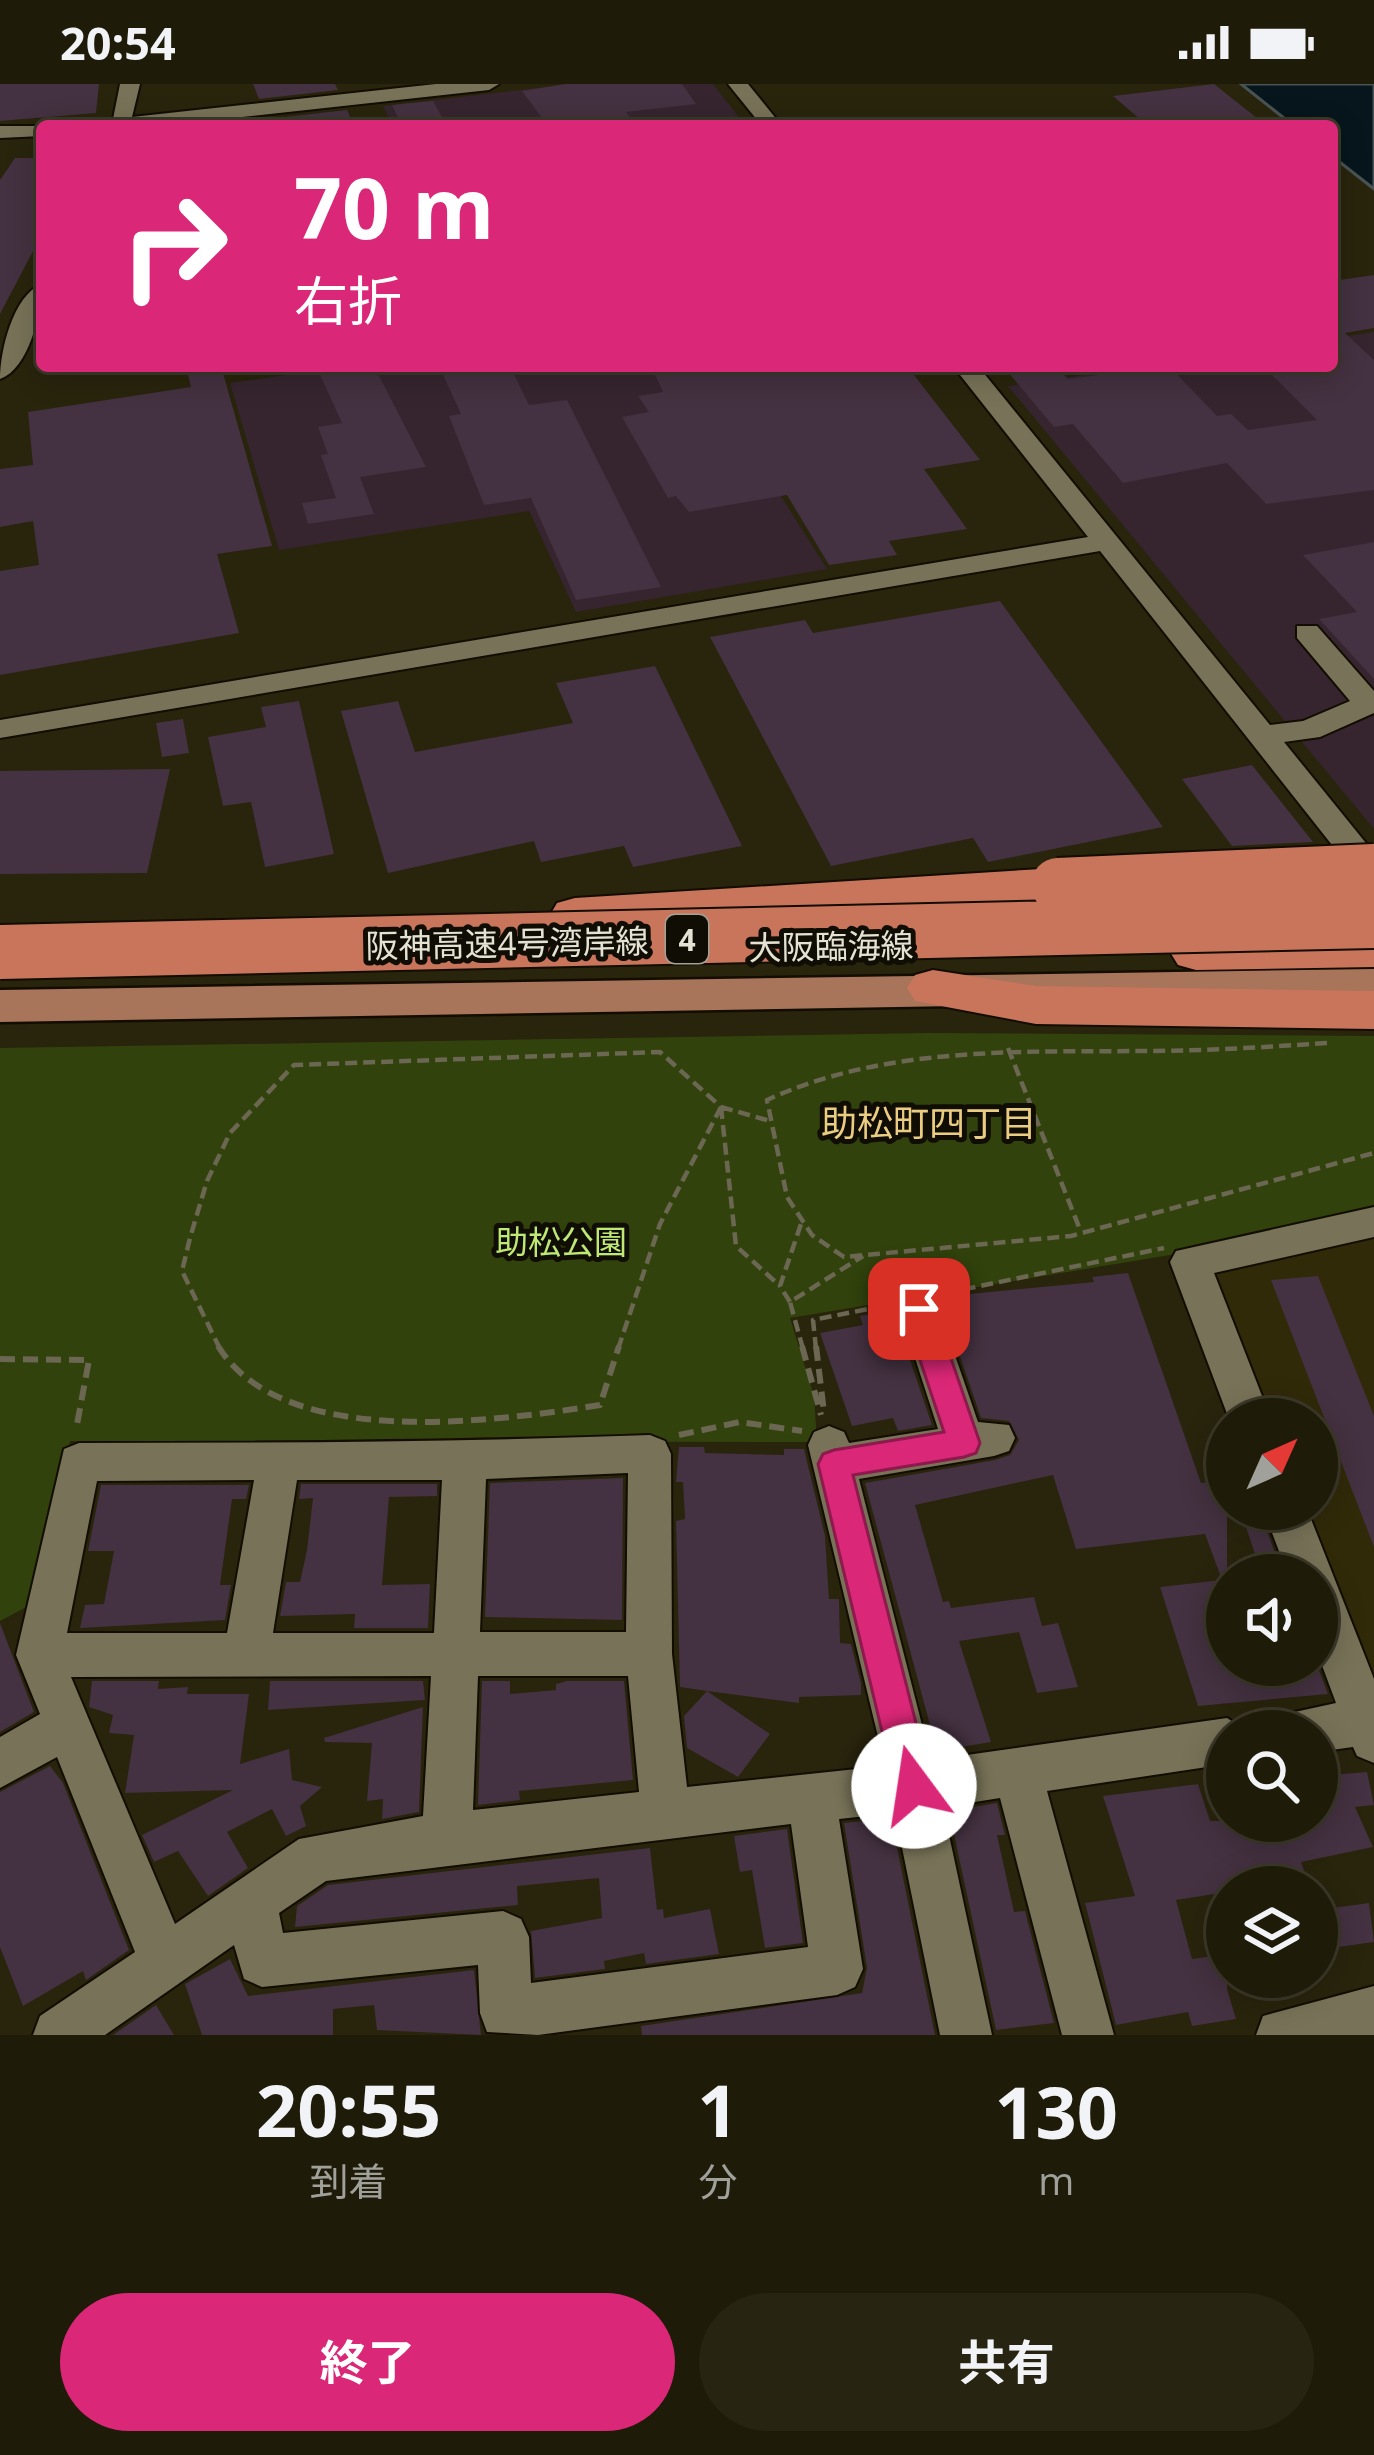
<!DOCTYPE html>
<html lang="ja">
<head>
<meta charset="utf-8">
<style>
  :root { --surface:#1f1b09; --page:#272412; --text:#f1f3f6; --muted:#a1a19c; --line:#3c392a; --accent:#db2777 }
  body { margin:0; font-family:"Open Sans","Noto Sans JP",sans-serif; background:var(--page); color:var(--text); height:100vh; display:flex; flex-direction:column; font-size:45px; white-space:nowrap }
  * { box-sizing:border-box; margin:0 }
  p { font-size:39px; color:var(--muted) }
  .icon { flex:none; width:66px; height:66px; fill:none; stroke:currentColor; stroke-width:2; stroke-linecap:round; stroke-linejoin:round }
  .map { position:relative; height:1951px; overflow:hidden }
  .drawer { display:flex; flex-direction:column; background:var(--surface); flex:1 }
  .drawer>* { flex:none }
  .hud { position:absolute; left:36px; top:36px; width:1302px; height:252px; border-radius:12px; box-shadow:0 6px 30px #0003,0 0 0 3px var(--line); background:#db2777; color:#fff; overflow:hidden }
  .needle { width:78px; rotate:45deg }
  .tools { position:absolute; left:1206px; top:1314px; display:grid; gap:24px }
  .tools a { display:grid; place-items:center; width:132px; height:132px; border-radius:50%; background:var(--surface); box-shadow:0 6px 30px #0003,0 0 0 3px var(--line); font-size:60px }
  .pin { position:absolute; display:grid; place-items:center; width:102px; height:102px; color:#fff; margin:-51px; border-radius:24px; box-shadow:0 6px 18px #0006 }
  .me { position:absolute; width:132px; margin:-66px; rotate:346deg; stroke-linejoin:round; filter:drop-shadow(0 0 9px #0008) }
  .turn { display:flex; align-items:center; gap:42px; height:252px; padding:0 60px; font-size:54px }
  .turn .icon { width:156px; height:156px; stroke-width:2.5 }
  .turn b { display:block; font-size:84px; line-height:102px }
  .eta { display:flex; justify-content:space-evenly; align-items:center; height:204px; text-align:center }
  .eta b { font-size:72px; font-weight:700; line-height:84px }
  .button { display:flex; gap:24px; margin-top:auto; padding:24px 60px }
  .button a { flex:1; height:138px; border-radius:72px; background:var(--accent); color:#fff; font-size:48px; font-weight:700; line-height:138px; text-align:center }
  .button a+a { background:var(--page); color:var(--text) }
  .status { display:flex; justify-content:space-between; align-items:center; height:84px; padding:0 60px; background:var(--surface); direction:ltr }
  .status svg { height:33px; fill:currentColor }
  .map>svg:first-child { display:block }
</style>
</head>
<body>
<div class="status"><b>20:54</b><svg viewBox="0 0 49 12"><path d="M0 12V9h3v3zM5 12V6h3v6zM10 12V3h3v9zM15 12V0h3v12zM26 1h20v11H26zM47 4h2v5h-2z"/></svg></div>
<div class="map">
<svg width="1374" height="1951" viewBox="0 0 1374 1951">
  <rect width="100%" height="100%" fill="#29240c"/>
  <path fill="#312a09" d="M1374,1144v466l-73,-185h16v-90h-51l-55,-140 11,-18z"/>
  <path fill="#36252f" d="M573,0h140l33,42h-353l-10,-20z
    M1374,248v497l-366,-443 136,-20h188v-28z
    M350,282h349l128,203 -251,43 -47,-101 -250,39 -49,-167z"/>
  <path fill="#31420c" d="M927,949l447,3v175l-204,44 -380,63 24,78 3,46 -747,-1 -36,162 -34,18v-573z"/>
  <path fill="#06161c" stroke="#495353" stroke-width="3" d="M1241,0h133v105l-42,-33v-30h-38z"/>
  <path fill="#443141" d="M0,0h99l-3,29 -96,8z
    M253,0h82l3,6 -79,9z
    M565,0h117l14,20 -70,8 10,14h-88l-26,-35z
    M1214,0l53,42h-119l-35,-30z
    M433,17l10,18 -8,1 3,6h-36l-10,-21z
    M347,26l6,13 -84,3 -2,-7z
    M15,74h27v76l-42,80v-134z
    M1374,191v53l-29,5 29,27v130l-108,14 -39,-41 -104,20 -50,-59 -19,3 -51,-61h52l13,13 101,-13 48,50 14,-2 17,16 69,-10 -54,-54h69v-85z
    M186,282h35l51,180 -55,8 22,79 -239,42v-104l39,-6 -6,-44 -33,6v-58l33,-4 -5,-53 163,-25z
    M316,282h58l52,101 -66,10 14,37 -66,10 -6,-21 34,-5 -15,-43 7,-1 -10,-27 24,-4z
    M439,282h71l19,39 38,-5 94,187 -85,13 -45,-102 -47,7 -35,-89 12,-2z
    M651,282h256l73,94 -56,9 43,60 -78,12 8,14 -68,10 -42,-70 -98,17 -13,-16 -8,2 -46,-81 27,-5 -11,-16 25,-4z
    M1374,458v137l-55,-60 38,-7 -54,-57z
    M1000,517l163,226 -175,35 -15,-24 -142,28 -121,-229 95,-17 8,13z
    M655,582l87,180 -109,21 -9,-21 -83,16 -7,-21 -146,32 -47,-162 57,-10 17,51 158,-29 -17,-40z
    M299,617l35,153 -69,13 -14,-65 -28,4 -15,-69 58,-10 -5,-20z
    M183,635l6,34 -27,4 -6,-34z
    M1252,681l61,77 -81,4 -50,-67z
    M170,685l-23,104 -147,1v-103z
    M1128,1189l73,210 26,-3v185h90l11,29 -130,12 -38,-119 62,-7 -17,-46 -129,15 -23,-74 -138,30 28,97 6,-1 2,7 83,-11 8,29 16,-3 20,64 -41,6 -18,-61 -60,9 32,101 -54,9 -72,-268 130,-23 15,-5 9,-15 -10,-19 -28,-3 -32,-94 8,-1 -8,-27 145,-14 -2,-5z
    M1318,1192l56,140v131l-103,-267z
    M893,1226l39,115 -34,6 -5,-13 -41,8 -32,-93 43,-8 -3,-9z
    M679,1363h25l1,6 79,2v-6h20l21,87 4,63h10l1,44 11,1 10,40v11l-62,2v6l-92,-12 63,43 -32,43 -51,-29 -3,-32 23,-25 -27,-4 -4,-166 9,-2 -2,-37h-7z
    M623,1394l-1,142 -137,-3 5,-134z
    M301,1400h136v12l-48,1 -7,88 48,-1 -2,44h-74l1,-14 -75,2 6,-34h14l7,-32 6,-52 -14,1z
    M101,1401h148l-3,14h-14l-12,86h11l-6,35 -145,8 5,-23 19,-1 10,-53h-26z
    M1240,1425h19l24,66h-21z
    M0,1539l34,89 -34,20z
    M92,1597h67l-1,8 30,-2 -1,7h62l-9,70 49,-15 3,31 30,7 -22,19 6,20 -20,10 -14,-27 -45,23 21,36 -40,28 -30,-45 -24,11 -12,-27 91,-45 -108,3 9,-58 -25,-2 4,-18 -24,-8z
    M270,1597h153l2,19 -157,10z
    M482,1597h28v13l46,-4v-6l11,-3h57l9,99 -114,11 1,9 -42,5z
    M423,1623l-4,105 -37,7 1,-20 -16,2 5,-58 -47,-1 -1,-4z
    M50,1682l13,17 66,167 -43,30 -3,-9 -60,35 -23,-59v-155z
    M1367,1688l7,33 -19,2 18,40 -72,15 9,25h-83v5l-51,8 16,59 35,-5v35l9,30 -44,7 -4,-14 -72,13 -31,-122 50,-7 -32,-100 95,-12 12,37h107v-45z
    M997,1719l8,32h-8l17,77 11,-1 29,112 -58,7 -47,-219z
    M891,1734l44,217h-293l-1,-9 221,-33 5,-25 -23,-145z
    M787,1745l16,114 -38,5 -13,-78 -12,2 -6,-36z
    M650,1764l7,62 6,-1 1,9 46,-9 9,45 -73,10 -2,-11 -40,8 1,8 -70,9 -4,-47 71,-13 -3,-40 -82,8 1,19 -223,22 2,-21 31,-21z
    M1369,1819l5,39 -57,8v-40z
    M230,1875l18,37 226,-26 7,65 -104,-5 -3,-25 -41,4v26h-131l-17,-51z
    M156,1921l18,30h-61z"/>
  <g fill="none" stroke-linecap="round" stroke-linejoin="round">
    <defs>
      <path id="minor" d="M120,0h20l-8,33 304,-33h63l-10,6 -330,36h-64l18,-7z
        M728,0h20l34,42h-20z
        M0,42h49h-7v10l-42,2z
        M42,200c0,27 -13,85 -42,95 0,-28 13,-84 42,-95z
        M953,282h25l292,359 33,-4 47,-20 -53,-63v-12h20l57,65v22l-54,24 -36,5 90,111v33l-12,-3 -262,-332 -1100,187v-18l1088,-183z
        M1374,1123v30l-160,36 57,146h-42l-59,-157 6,-11z
        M919,1208l14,5 6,12 39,113 31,3 6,13 -6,13 -15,5 -135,23 72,281 296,-42 20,13h-20v33l-180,27 67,244h-52l-62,-237 -57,9 49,228h-52l-45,-222 -56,6 24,150 -8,18 -18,8 -299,40 -51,-3 -7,-19 -2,-48 -216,22 -18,-8 -10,-34 -129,90h-72l7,-19 95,-64 -78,-195 -57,31v-51l40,-23 -24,-59 48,-206 15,-6c191,0 379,-1 571,-8l15,6 6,13 1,200 15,133 198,-21 -77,-321 6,-13 15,-6 15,6 5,11 89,-14 -39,-120 6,-12zM628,1389l-2,159h-146l6,-153zM254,1396l-27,153h-160l30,-152zM297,1396h145l-8,153h-161zM431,1592l-8,140 -124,23 -124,85 -104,-247zM478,1592h150l11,116 -166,18zM791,1740l17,123 -277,36 -2,-46 -8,-18 -18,-8 -220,22 -4,-20 47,-32z
        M1263,1425h44l67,170v84l-17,-7 -4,-9 -36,5v-21h-43l7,-16 55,-12 -19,-51v-77h-29z
        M1374,1902v49h-118l7,-19z"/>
      <path id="major" d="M1374,885v30l-1374,23v-32z"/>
      <path id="highway" d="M1058,784l17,5 8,12 -8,12 -500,35 -18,-5 -7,-12 7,-12 18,-5z
        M1374,847v36l-178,3 -18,-5 -8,-13 8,-13 18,-5z
        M933,886l103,16 338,5v38l-338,-5 -121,-23 -8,-13 8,-13z"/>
    </defs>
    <use href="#minor" stroke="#120d00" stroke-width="4"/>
    <use href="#major" stroke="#120d00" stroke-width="5"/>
    <use href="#highway" stroke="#120d00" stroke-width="4"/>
    <path stroke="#6b6752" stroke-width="4.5" stroke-dasharray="12 6" stroke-linecap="butt" d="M1327,959c-61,4 -122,8 -183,8 -126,1 -259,-5 -377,49l20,97 25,38 32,22 227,-21 303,-83
      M1008,964l73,184
      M721,1023l49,14
      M721,1023l15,139 44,40
      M946,1209l218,-45
      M790,1218l-10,-16 22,-65
      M220,1265l-38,-78 8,-33 17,-57 23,-48 64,-68 366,-13 61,55
      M618,1265l42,-125 61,-117
      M803,1265l-13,-47 73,-46
      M816,1265l-3,-29 75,-15"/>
    <path stroke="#6b6752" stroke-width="6" stroke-dasharray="15 8" stroke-linecap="butt" d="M218,1262c65,106 280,75 382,59l19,-59
      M802,1262l19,69
      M816,1262l8,66
      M0,1275l89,1 -13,70
      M679,1351l61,-13 62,9"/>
    <use href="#minor" fill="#787358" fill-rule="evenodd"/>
    <use href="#major" fill="#a8745a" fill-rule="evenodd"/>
    <use href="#highway" fill="#c8755b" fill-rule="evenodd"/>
    <defs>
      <path id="highway-bridge" d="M1058,801l316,-14
        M0,868l1374,-31"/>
    </defs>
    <use href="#highway-bridge" stroke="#120d00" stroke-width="58" stroke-linecap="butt"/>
    <use href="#highway-bridge" stroke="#c8755b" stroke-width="54"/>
  </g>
  <path fill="#db2777" stroke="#8e194d" stroke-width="3" d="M919,1213l15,12 46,134 -4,10 -12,4 -111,18 79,311 -5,13 -13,6 -13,-6 -6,-13 -77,-322 5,-10 11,-4 110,-18 -41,-123z"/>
  <g text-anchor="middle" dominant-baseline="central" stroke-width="10" stroke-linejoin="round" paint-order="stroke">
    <rect fill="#100d05" stroke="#a4a295" stroke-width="3" x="666" y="831" width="42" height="48" rx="9"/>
    <g font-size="30" font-weight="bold" fill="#e4e2d3">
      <text x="687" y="855">4</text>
    </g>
    <g font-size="33" fill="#e4e2d3" stroke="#100d05">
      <text transform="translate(507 859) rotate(-1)">阪神高速4号湾岸線</text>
      <text transform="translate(831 862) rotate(-1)">大阪臨海線</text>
    </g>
    <g font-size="33" fill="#bfe974" stroke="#100d05">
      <text x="561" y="1157">助松公園</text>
    </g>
    <g font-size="36" fill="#eacd81" stroke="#100d05">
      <text x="929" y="1038">助松町四丁目</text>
    </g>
  </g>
</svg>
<div class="tools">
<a><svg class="needle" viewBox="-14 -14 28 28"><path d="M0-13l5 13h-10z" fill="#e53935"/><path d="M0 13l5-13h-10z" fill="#a1a19c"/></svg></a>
<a><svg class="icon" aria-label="sound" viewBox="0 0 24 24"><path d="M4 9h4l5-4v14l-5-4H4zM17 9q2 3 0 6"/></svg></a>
<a><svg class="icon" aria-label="search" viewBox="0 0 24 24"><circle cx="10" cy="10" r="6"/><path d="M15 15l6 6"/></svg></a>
<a><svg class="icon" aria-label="layers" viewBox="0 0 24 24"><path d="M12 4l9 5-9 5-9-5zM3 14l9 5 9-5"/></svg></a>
</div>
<div class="pin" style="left:919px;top:1225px;background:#d93025"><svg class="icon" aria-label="arrive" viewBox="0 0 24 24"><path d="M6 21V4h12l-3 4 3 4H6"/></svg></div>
<svg class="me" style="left:914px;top:1702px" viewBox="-20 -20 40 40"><circle r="19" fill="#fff"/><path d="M0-13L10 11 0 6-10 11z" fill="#db2777"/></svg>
<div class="hud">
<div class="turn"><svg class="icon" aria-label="right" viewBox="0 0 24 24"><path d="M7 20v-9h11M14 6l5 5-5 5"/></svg><div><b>70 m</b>右折</div></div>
</div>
</div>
<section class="drawer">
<div class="eta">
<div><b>20:55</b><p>到着</p></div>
<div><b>1</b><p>分</p></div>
<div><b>130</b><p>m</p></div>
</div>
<div class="button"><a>終了</a><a>共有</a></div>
</section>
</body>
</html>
